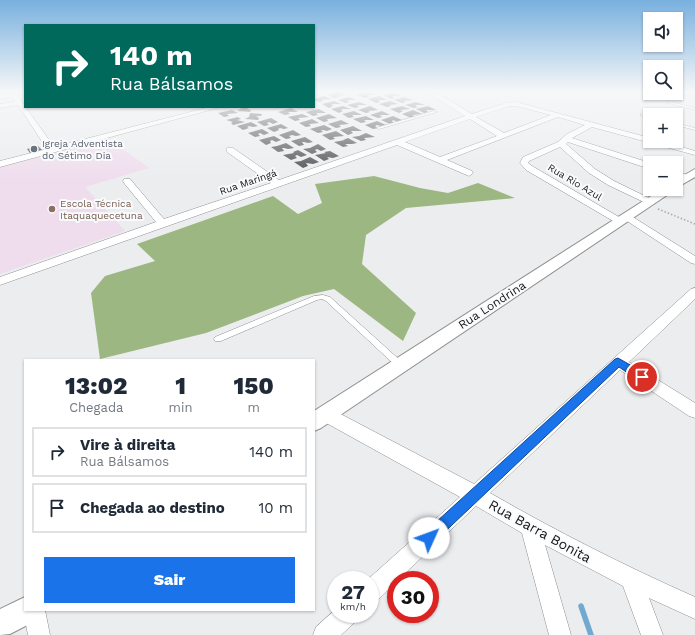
<!DOCTYPE html>
<html lang="pt">
<head>
<meta charset="utf-8">
<style>
  :root { --surface:#fff; --page:#f6f6f7; --text:#1f2937; --muted:#747a83; --line:#e0e1e3; --accent:#1a73e8 }
  body { margin:0; font-family:"Work Sans",sans-serif; background:var(--page); color:var(--text); height:100vh; display:flex; flex-direction:column; font-size:15px; white-space:nowrap }
  * { box-sizing:border-box; margin:0 }
  p { font-size:13px; color:var(--muted) }
  .icon { flex:none; width:22px; height:22px; fill:none; stroke:currentColor; stroke-width:2; stroke-linecap:round; stroke-linejoin:round }
  .map { position:relative; flex:1; overflow:hidden }
  .panel { position:absolute; left:24px; top:359px; width:291px; height:252px; display:flex; flex-direction:column; background:var(--surface); border-radius:0px; box-shadow:0 1px 3px #0004 }
  .panel>* { flex:none }
  .top-card { position:absolute; left:24px; top:24px; width:291px; height:84px; border-radius:0px; box-shadow:0 1px 3px #0004; background:#00695c; color:#fff; overflow:hidden }
  .fabs { position:absolute; left:643px; top:12px; display:grid; gap:8px }
  .fabs a { display:grid; place-items:center; width:40px; height:40px; border-radius:0px; background:var(--surface); box-shadow:0 1px 3px #0004; font-size:20px }
  .speed { position:absolute; left:327px; top:571px; display:flex; gap:8px; font-size:20px; font-weight:700; text-align:center }
  .speed>* { display:grid; place-content:center; width:52px; height:52px; border-radius:50%; background:var(--surface); box-shadow:0 1px 3px #0004; line-height:1 }
  .speed small { font-size:10px; font-weight:400 }
  .speed .limit { border:6px solid #d22; background:#fff; color:#111 }
  .pin { position:absolute; display:grid; place-items:center; width:34px; height:34px; color:#fff; margin:-17px; border:2px solid #fff; border-radius:50%; box-shadow:0 1px 4px #0007 }
  .me { position:absolute; width:44px; margin:-22px; rotate:47deg; stroke-linejoin:round; filter:drop-shadow(0 0 3px #0008) }
  .turn { display:flex; align-items:center; gap:14px; height:84px; padding:0 20px; font-size:18px }
  .turn .icon { width:52px; height:52px; stroke-width:2.5 }
  .turn b { display:block; font-size:28px; line-height:34px }
  .eta { display:flex; justify-content:space-evenly; align-items:center; height:68px; text-align:center }
  .eta b { font-size:24px; font-weight:800; line-height:28px }
  .action { display:flex; gap:8px; margin-top:auto; padding:8px 20px }
  .action a { flex:1; height:46px; border-radius:0px; background:var(--accent); color:#fff; font-size:16px; font-weight:800; line-height:46px; text-align:center }
  ul { padding:0; list-style:none }
  li { display:flex; align-items:center; gap:12px; height:50px; margin:0 8px 6px; padding:0 12px; border:2px solid var(--line); border-radius:0px }
  li div { flex:1 }
  li b { display:block; font-size:15px }
  li em { font-style:normal }
  .map>svg:first-child { display:block }
</style>
</head>
<body>
<div class="map">
<svg width="695" height="635" viewBox="0 0 695 635">
  <rect width="100%" height="100%" fill="#ecedef"/>
  <path fill="#efdded" d="M108,138l41,30 -64,19 40,44 -125,43v-107z"/>
  <path fill="#9db782" d="M374,176l46,12 28,5 30,-10 37,15 -109,10 -40,27 -4,29 54,49 -13,28 -69,-52 -31,7 -97,37 -106,26 -9,-66 14,-17 50,-15 -18,-17 136,-48 25,18 24,-11 -7,-19z"/>
  <g fill="none" stroke-linecap="round" stroke-linejoin="round">
    <path stroke="#71aace" stroke-width="5.5" d="M581,606l10,29"/>
  </g>
  <path fill="#4b4c4d" d="M339,92l7,3 -9,1 2,1 -5,1 -6,-3z
    M368,92l8,3h-9l2,2 -4,1 -8,-3z
    M393,93l8,3h-9l2,2 -3,1 -8,-4z
    M324,96l7,3 -10,1 2,1 -4,1 -5,-2v-1z
    M379,96l8,4h-9l2,2 -4,1 -8,-4z
    M349,97l7,3h-7l-2,1 2,1 -4,1 -7,-3z
    M404,97l9,3 -10,1 3,1 -4,1 -8,-3z
    M334,101l7,3h-8l-2,1 2,1 -4,2 -7,-4z
    M390,101l8,3 -9,1 2,1 -4,1 -8,-3z
    M359,102l8,3h-8l-2,1 2,1 -4,1 -8,-3z
    M416,102l9,3h-8l-2,1 3,1 -4,1 -9,-3z
    M343,106l8,3h-8l-2,1 2,1 -4,2 -8,-4z
    M370,106l8,4 -10,1 2,1 -4,1 -8,-3z
    M402,106l8,3 -10,1 3,1 -4,2 -9,-4z
    M428,106l8,4h-10l2,2 -4,1 -8,-4z
    M243,107h8l-4,2 4,1 -1,2 -13,-1z
    M291,108l7,4h-10l2,2 -5,1 -7,-3z
    M319,109l7,4h-10l2,2 -5,1 -7,-4z
    M232,110l6,3 -11,1 2,2 -5,1 -6,-4z
    M413,110l9,4 -10,1 3,1 -4,2 -9,-4z
    M354,111l8,4h-10l2,2 -5,1 -7,-4z
    M382,111l8,4h-10l2,2 -4,1 -8,-3z
    M250,113l12,1 -1,2h-5l3,2 -1,2 -13,-1 4,-2z
    M302,114l7,3 -11,1 2,2 -5,1 -7,-4z
    M329,114l8,4 -10,1 1,2 -4,1 -8,-4z
    M366,116l8,4h-10l2,2 -5,1 -8,-4z
    M393,116l9,4 -4,2 -5,-2 -1,1 2,2 -4,1 -9,-4z
    M238,117l3,2 -4,1 8,2 -12,3 -2,-2 2,-1 -7,-2z
    M271,118l7,4 -5,2 -4,-2 -2,1 2,2 -5,1 -7,-4z
    M312,119l7,4 -10,1 2,2 -5,1 -7,-4z
    M341,120l8,4 -10,1 2,2 -5,1 -8,-4z
    M377,121l9,4 -5,1 -4,-1 -2,1 3,2 -5,1 -8,-4z
    M251,122l7,4 -5,1 -4,-1 -2,1 2,1 -6,2 -6,-4z
    M281,124l7,4 -4,1 -4,-1 -2,1 1,1 -5,2 -7,-4z
    M324,125l8,4 -5,2 -4,-1h-2l2,2 -5,1 -8,-4z
    M353,126l9,5h-11l2,2 -5,2 -8,-5z
    M262,129l7,4 -5,2 -4,-2 -2,1 2,2 -5,1 -7,-4z
    M293,130l8,5 -5,1 -4,-1 -3,1 2,2 -5,1 -7,-4z
    M336,131l8,5 -11,1 2,2 -5,1 -8,-5z
    M366,133l9,4 -11,1 2,2 -5,1 -9,-4 7,-1z
    M274,136l7,4 -5,2 -4,-2 -2,1 1,2 -5,2 -7,-5z
    M305,137l8,5 -5,1 -4,-1h-2l2,3 -5,1 -8,-5z
    M348,138l9,5 -5,1h-7l3,2 -5,1 -9,-5 11,-2h-2z
    M286,143l8,5 -6,1 -4,-1h-2l2,3 -6,1 -7,-5 6,-1z
    M318,144l8,5 -5,2 -4,-2 -2,1 2,2 -5,2 -9,-5 7,-1z
    M38,146l4,4 -12,3 -3,-4z
    M298,150l9,5 -6,2 -4,-2 -2,1 2,2 -6,2 -8,-5 11,-2 -1,-1z
    M330,151l9,5 -6,2 -6,-1 2,2 -5,2 -9,-6 11,-2 -2,-1z
    M310,157l9,5 -6,2 -7,-1 2,3 -5,2 -9,-6 7,-1z"/>
  <g fill="none" stroke-linecap="round" stroke-linejoin="round">
    <defs>
      <path id="service" d="M668,101l27,7v2l-27,-7z
        M434,111l3,1 -58,17 -3,-1z
        M641,114l9,3v2l-9,-3z
        M676,123l19,5v2l-19,-5z
        M323,295l7,2 73,66 1,2 -1,2 -3,1 -3,-1 -71,-66 -4,-2 -5,1 -96,41h-6l-1,-2 1,-2 99,-41z"/>
      <path id="minor" d="M25,91v3l-8,1 37,52 156,-40h11l-221,60v-6l47,-12 -29,-44 -18,3v-4l15,-2 -3,-5 -12,2v-4z
        M425,91h8l39,23 34,-11 10,-1 134,36v3h11l34,10v4l-103,-28 -20,11 78,25v6l-82,-27 -2,2 29,25 19,12 39,19 2,2 -2,2 -3,1 -42,-20 -19,-12 -29,-26 -31,14 -1,2 4,3 92,54 1,2 -5,3 -94,-55 -6,-7 3,-6 35,-15 9,-8 18,-9 -27,-8 -111,43 25,11 1,2 -4,3 -72,-31 -397,140v-8l156,-55 -32,-39 -1,-2 1,-2h6l34,40 107,-36 -44,-31v-4h6l46,32 186,-64zM509,106h7l35,9 -47,18 -28,-16zM470,119l27,17 -57,21 -35,-15z
        M676,171l14,5 1,2 -4,3 -11,-4z
        M628,214l67,42v8l-4,-1 -67,-44 -1,-2 1,-2z
        M695,288v11l-66,63 66,41v15l-6,-2 -69,-46 -130,123c66,38 135,73 205,104v22l-46,-21 14,37h-22l-18,-49 -78,-41 26,90h-22l-27,-102 -46,-27 -78,74h-2v2l-18,18 -8,3v-23h-3l93,-83 -141,-78 -2,-5 2,-5 6,-2 6,2 143,75 217,-195z
        M25,605v5h20l5,25h-22l-5,-25z
        M336,609v5h22l-3,8 -14,13h-28l3,-8z"/>
      <path id="tertiary" d="M695,169v8l-19,11v-8z
        M662,189h14l-355,239 -7,3v-20z
        M25,597v13h15l-3,10 -27,14 -10,1v-26z"/>
    </defs>
    <use href="#service" stroke="#8d8e8f" stroke-width="1"/>
    <use href="#minor" stroke="#8d8e8f" stroke-width="1"/>
    <use href="#tertiary" stroke="#8d8e8f" stroke-width="2"/>
    <path stroke="#a8a8aa" stroke-width="1.5" stroke-dasharray="1.5 2" stroke-linecap="butt" d="M658,209l37,15"/>
    <use href="#service" fill="#fff" fill-rule="evenodd"/>
    <use href="#minor" fill="#fff" fill-rule="evenodd"/>
    <use href="#tertiary" fill="#fff" fill-rule="evenodd"/>
  </g>
  <linearGradient id="sky" x2="0" y2="1"><stop stop-color="#78b0de"/><stop offset="0.51" stop-color="#f6f7f8"/><stop offset="1" stop-color="#f6f7f8" stop-opacity="0"/></linearGradient>
  <rect width="695" height="180" fill="url(#sky)"/>
  <path fill="#1a73e8" stroke="#114b97" d="M618,358l28,16 1,3 -1,3 -4,1 -4,-1 -19,-13 -186,176 -4,2 -5,-2 -2,-5 2,-5 191,-174z"/>
  <circle fill="#6b7280" stroke="#f9fbfc" stroke-width="1.5" cx="34" cy="149" r="4"/>
  <circle fill="#8d6e63" stroke="#f9fbfc" stroke-width="1.5" cx="52" cy="209" r="4"/>
  <g text-anchor="middle" dominant-baseline="central" stroke-width="4" stroke-linejoin="round" paint-order="stroke">
    <g font-size="10" fill="#5b616d" stroke="#f9fbfc" text-anchor="start">
      <text x="42" y="143">Igreja Adventista<tspan x="42" dy="12">do Sétimo Dia</tspan></text>
    </g>
    <g font-size="10" fill="#181819" stroke="#f9fbfc">
      <text transform="translate(248 182) rotate(-19)">Rua Maringá</text>
      <text transform="translate(575 182) rotate(31)">Rua Rio Azul</text>
    </g>
    <g font-size="10" fill="#785e54" stroke="#f9fbfc" text-anchor="start">
      <text x="60" y="203">Escola Técnica<tspan x="60" dy="12">Itaquaquecetuna</tspan></text>
    </g>
    <g font-size="12" fill="#181819" stroke="#f9fbfc">
      <text transform="translate(492 305) rotate(-33)">Rua Londrina</text>
    </g>
    <g font-size="14" fill="#181819" stroke="#f9fbfc">
      <text transform="translate(540 531) rotate(29)">Rua Barra Bonita</text>
    </g>
  </g>
</svg>
<div class="fabs">
<a><svg class="icon" aria-label="sound" viewBox="0 0 24 24"><path d="M4 9h4l5-4v14l-5-4H4zM17 9q2 3 0 6"/></svg></a>
<a><svg class="icon" aria-label="search" viewBox="0 0 24 24"><circle cx="10" cy="10" r="6"/><path d="M15 15l6 6"/></svg></a>
<a>+</a>
<a>−</a>
</div>
<div class="speed"><div>27<small>km/h</small></div><div class="limit">30</div></div>
<div class="pin" style="left:642px;top:377px;background:#d93025"><svg class="icon" aria-label="arrive" viewBox="0 0 24 24"><path d="M6 21V4h12l-3 4 3 4H6"/></svg></div>
<svg class="me" style="left:429px;top:538px" viewBox="-20 -20 40 40"><circle r="19" fill="#fff"/><path d="M0-13L10 11 0 6-10 11z" fill="#1a73e8"/></svg>
<div class="top-card">
<div class="turn"><svg class="icon" aria-label="right" viewBox="0 0 24 24"><path d="M7 20v-9h11M14 6l5 5-5 5"/></svg><div><b>140 m</b>Rua Bálsamos</div></div>
</div>
<section class="panel">
<div class="eta">
<div><b>13:02</b><p>Chegada</p></div>
<div><b>1</b><p>min</p></div>
<div><b>150</b><p>m</p></div>
</div>
<ul>
<li><svg class="icon" aria-label="right" viewBox="0 0 24 24"><path d="M7 20v-9h11M14 6l5 5-5 5"/></svg><div><b>Vire à direita</b><p>Rua Bálsamos</p></div><em>140 m</em></li>
<li><svg class="icon" aria-label="arrive" viewBox="0 0 24 24"><path d="M6 21V4h12l-3 4 3 4H6"/></svg><div><b>Chegada ao destino</b></div><em>10 m</em></li>
</ul>
<div class="action"><a>Sair</a></div>
</section>
</div>
</body>
</html>
